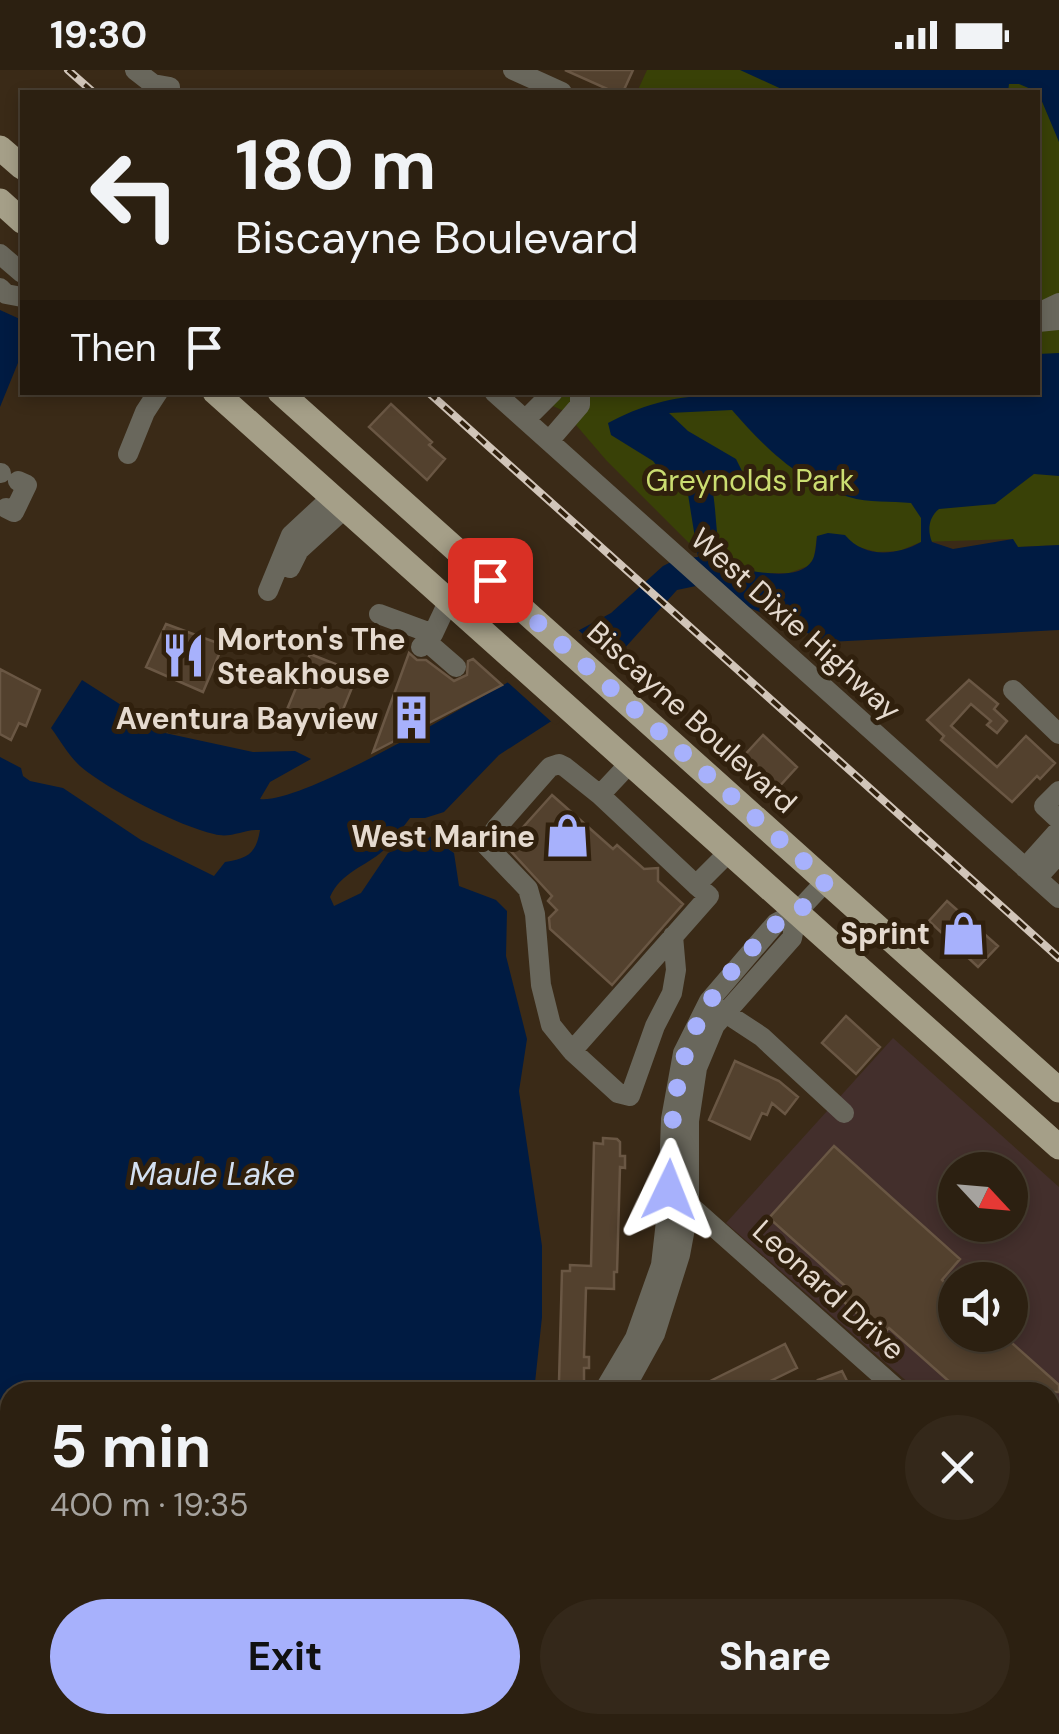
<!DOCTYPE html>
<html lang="en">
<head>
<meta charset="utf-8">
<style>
  :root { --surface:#2c2011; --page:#34281a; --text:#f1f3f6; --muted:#a6a39f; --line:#483e31; --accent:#a7b1fc }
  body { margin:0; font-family:"DM Sans",sans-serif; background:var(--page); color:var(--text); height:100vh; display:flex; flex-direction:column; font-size:38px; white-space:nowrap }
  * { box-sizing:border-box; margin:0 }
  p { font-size:32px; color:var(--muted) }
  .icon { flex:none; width:55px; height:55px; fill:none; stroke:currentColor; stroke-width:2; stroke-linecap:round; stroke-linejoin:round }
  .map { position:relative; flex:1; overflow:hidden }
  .details { position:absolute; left:0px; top:1312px; width:1060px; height:352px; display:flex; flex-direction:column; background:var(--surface); border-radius:30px 30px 0 0; box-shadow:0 5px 15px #0003,0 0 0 2px var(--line) }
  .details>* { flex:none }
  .hud { position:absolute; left:20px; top:20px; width:1020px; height:305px; border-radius:0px; box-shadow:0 5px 15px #0003,0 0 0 2px var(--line); background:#2c2011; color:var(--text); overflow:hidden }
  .needle { width:65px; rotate:116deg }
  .buttons { position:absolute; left:938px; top:1082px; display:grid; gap:20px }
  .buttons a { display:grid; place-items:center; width:90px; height:90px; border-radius:50%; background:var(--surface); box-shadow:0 5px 15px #0003,0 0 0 2px var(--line); font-size:50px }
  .pin { position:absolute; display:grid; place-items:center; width:85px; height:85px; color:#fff; margin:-42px; border-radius:20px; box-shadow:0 5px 15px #0006 }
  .me { position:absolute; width:110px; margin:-55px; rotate:2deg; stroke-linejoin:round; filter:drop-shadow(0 0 8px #0008) }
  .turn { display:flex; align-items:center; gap:35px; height:210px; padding:0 50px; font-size:45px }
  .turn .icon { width:130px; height:130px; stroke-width:2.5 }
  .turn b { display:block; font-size:70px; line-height:85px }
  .then { display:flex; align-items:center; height:95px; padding:0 50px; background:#0003; gap:20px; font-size:38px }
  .round { display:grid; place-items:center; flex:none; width:105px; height:105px; border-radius:52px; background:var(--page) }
  .overview { display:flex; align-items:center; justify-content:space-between; height:170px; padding:0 50px }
  h1 { font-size:60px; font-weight:700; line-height:75px }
  .button { display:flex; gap:20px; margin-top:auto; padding:20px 50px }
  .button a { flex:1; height:115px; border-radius:60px; background:var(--accent); color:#111; font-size:40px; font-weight:700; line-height:115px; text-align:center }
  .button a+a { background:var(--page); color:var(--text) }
  .status { display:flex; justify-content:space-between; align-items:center; height:70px; padding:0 50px; background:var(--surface); direction:ltr }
  .status svg { height:28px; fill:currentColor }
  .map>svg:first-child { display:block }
</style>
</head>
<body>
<div class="status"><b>19:30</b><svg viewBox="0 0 49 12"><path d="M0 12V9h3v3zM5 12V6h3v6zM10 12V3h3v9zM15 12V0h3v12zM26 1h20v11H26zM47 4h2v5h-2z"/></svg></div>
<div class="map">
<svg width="1059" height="1664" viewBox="0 0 1059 1664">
  <rect width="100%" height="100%" fill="#3a2a17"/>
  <path fill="#432f2c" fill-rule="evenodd" d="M893,968l166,149v329l-9,-8v-116h-131l-193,-169zM955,1100h55v55h-55zM955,1210h55v55h-55z"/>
  <path fill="#394107" d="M647,0h412v475l-41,2 -6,-8 -91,3 -22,9 -22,1 -60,-16 -3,22 -6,8 -19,7h-36l-49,-15 -98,-98 -42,-49 -40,-18 514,-1v-300h-401z"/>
  <path fill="#001b42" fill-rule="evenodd" d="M740,0h319v72l-21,-50 -19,-8h-10l-1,8h-220z
    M0,240l22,10v33l-22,54z
    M1059,283v123l-25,-2 -39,30 -56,5c-10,8 -12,21 -7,33l21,7 60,-10 5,8 41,-2v85l-231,12 -112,-49 -20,-7 -19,4 -107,119 -71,46 -55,57 -19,6h-15c-8,10 -16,23 -26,32 -19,17 -43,22 -54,47l4,9 27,-13 27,-40 40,-18 26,18 5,33 37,14 11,11 -1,45 21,83 -8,52 23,155v71l-8,75h-524v333h180l-11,9h-179v-977l21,11 2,8 7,5 33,7 78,52 73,36 11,-14c23,-4 31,-8 35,-32 -17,-1 -29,9 -46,4 -35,-8 -106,-44 -134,-68 -11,-10 -20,-26 -29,-38l31,-48 83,53 88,19 42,-1 16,8 -41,23 -10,17c42,5 195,-88 240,-112l27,-16 32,-30 52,-28 52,-47 14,-7 21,-2 -11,-69 -17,-5 -17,-22 -42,-26 -3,-12c32,-17 64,-27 102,-27 16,-1 24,4 39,-3l289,-1v-38zM732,340c32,37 68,73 117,87 19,6 43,4 62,6l10,15v24c-25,14 -57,16 -76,-7l-17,-2 -11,3c-1,8 -1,18 -5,25 -15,23 -68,9 -89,3 -8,-25 -6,-52 -11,-77l15,-7 19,-1 -10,-20 -48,-28 -19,-18z"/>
  <path fill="#3a2a17" d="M575,557l42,38 -43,48 -19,12 -51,-46 20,-12 32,-30z"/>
  <path fill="#53412e" stroke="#6a5744" stroke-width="2.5" d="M565,0h68l-10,22h-9z
    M391,334l41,38 -3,3 16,14 -18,21 -58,-53z
    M166,554l57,21 -20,47 -57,-25z
    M409,583l8,7h9l28,21 13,-6 1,-14 5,-2 29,26 -129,67z
    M310,584l48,19 -18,44 -4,3 -4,-2 -6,13 -40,-19z
    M0,599l40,21 -14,36 -7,-3 -8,17 -11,-6z
    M969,610l29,24 -4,5 13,12 -10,12 -10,-8 4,-4 -20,-17 -20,22 46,41 29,-31 29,27 -15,16 -3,-3 -25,26 -71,-62 3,-4 -17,-16z
    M763,665l34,32 -20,22 -35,-31z
    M552,725l61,54 4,-4 27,24 14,-1v13l25,23 -71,81 -62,-56 -1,-11 8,-8 -9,-9 4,-5 -46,-50z
    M947,831l51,45 -20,21 -49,-46z
    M846,946l34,31 -24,27 -34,-31z
    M735,991l44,20 19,16 -13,17 -13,-11 -5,12 -5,-2 -12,26 -41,-19z
    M603,1068l14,1 3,3v14h5v12l-5,-1 -3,105h-3v17l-28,-1 -2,69h5v11h-5v15l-4,-1v4h-13v-3l-8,-1 3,-111h8v-6l21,1 3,-123 9,1z
    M834,1076l126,113 -18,21 13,12v43h48l56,50v7h-98l-72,-64 -7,7 -46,-40 8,-10 -75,-67z
    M785,1274l12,24 -49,24h-60z
    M842,1301l5,10 -6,2 5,9h-44l18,-8 -2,-4z"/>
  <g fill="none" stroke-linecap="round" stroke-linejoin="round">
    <path stroke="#69675c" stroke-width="20" d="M135,0l18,14 17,3
      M513,0l49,22
      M0,184l22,19
      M0,218l6,6 16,3
      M1038,243l21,-10
      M1038,252l21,-2
      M494,322l565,506
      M525,350l28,-28
      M549,371l31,-36v-10
      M128,384l17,-42 13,-20
      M0,403h1
      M6,438l8,4 13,-27 -9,-4
      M290,498l9,-18 46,-42
      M268,521l23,-56 41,-38
      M379,544l54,20
      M426,571l30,26
      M421,577l12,-13 16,-34
      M1013,620l46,44
      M630,693l-30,32 96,90 33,-33
      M1059,721l-15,15 15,14
      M600,725l-35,-28 -6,-3 -9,3 -53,60 -12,17 43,45 7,25 6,71 10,40 21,26 137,-155 -13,-11
      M1025,798l34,-38
      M1037,808l22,-24
      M715,936l47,31 82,76
      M572,981l46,42 12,3 25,-70 17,-33 4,-23 -3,-34
      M677,1135l18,5 205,182
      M603,1322l32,-54 26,-73 7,-61 3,-85 12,-66 26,-52 67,-78 21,-11 29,-31
      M623,1322l32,-58 25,-79 9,-48v-86l8,-53 18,-43 77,-87 5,-26
      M1050,1487v36
      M1050,1648l9,-20
      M1044,1661l3,3
      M347,1664l7,-9
      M369,1664l7,-9
      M992,1664l4,-9"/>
    <path stroke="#a59f88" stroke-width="25" d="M0,78l22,19
      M0,131l22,20
      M215,322l844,755
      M280,322l779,698"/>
    <defs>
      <path id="rail" d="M68,0l25,22
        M428,322l631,566"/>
    </defs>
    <use href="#rail" stroke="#d1c5b9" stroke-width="8"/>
    <use href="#rail" stroke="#30200d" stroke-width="4" stroke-dasharray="11" stroke-linecap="butt"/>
  </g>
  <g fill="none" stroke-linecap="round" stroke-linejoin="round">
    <path stroke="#a7b1fc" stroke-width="18" stroke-dasharray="0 32.4" d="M490,510l336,301c-9,10 -17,20 -26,29 -8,6 -19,9 -26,16 -91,88 -102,141 -105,264"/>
  </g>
  <defs>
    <symbol id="restaurant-bare" viewBox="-9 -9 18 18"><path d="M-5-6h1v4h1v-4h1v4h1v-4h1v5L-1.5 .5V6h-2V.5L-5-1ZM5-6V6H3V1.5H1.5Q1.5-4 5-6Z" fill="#a7b1fc" stroke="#30200d" stroke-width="2.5" paint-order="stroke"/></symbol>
    <symbol id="building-bare" viewBox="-9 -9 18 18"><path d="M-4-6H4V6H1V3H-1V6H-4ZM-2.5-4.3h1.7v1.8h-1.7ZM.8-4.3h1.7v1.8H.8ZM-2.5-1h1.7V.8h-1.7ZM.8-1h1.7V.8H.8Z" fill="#a7b1fc" stroke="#30200d" stroke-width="2.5" paint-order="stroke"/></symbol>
    <symbol id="shop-bare" viewBox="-9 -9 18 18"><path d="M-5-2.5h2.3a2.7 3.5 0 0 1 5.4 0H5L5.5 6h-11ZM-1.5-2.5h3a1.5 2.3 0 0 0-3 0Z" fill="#a7b1fc" stroke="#30200d" stroke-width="2.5" paint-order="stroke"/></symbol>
  </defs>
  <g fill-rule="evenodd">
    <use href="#restaurant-bare" x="152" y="554" width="63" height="63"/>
    <use href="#building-bare" x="380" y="616" width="63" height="63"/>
    <use href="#shop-bare" x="536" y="734" width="63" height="63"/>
    <use href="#shop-bare" x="932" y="832" width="63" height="63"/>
  </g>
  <g text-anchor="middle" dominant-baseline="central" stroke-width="10" stroke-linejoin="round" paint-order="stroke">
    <g font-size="30" fill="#cbdd71" stroke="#30200d">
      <text x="750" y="410">Greynolds Park</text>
    </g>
    <g font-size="30" fill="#e5dacf" stroke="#30200d">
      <text transform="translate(796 554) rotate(42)">West Dixie Highway</text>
      <text transform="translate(692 647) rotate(42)">Biscayne Boulevard</text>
      <text transform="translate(829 1220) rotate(42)">Leonard Drive</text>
    </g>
    <g font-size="30" font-weight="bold" fill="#e5dacf" stroke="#30200d" text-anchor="end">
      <text x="217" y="569" text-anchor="start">Morton's The<tspan x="217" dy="34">Steakhouse</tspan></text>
      <text x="378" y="648">Aventura Bayview</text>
      <text x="535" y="766">West Marine</text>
      <text x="930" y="863">Sprint</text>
    </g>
    <g font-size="32" font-style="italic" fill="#d3e0f1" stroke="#30200d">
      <text x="212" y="1104">Maule Lake</text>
    </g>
  </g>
</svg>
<div class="buttons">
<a><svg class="needle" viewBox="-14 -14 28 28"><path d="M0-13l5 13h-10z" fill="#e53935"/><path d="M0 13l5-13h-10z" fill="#a6a39f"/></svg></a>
<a><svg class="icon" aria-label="sound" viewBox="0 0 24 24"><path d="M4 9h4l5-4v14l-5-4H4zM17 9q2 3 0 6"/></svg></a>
</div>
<div class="pin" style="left:490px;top:510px;background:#d93025"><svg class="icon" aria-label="arrive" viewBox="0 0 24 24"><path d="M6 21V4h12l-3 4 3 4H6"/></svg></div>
<svg class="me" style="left:669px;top:1120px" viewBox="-20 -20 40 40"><path d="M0-17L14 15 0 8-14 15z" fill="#a7b1fc" stroke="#fff" stroke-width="4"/></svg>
<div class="hud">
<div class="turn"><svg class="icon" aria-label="left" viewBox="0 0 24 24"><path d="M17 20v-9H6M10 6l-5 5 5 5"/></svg><div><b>180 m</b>Biscayne Boulevard</div></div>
<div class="then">Then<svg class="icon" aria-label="arrive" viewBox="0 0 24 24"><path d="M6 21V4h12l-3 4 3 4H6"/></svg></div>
</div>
<section class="details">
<div class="overview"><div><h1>5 min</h1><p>400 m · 19:35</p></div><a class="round"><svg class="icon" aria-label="close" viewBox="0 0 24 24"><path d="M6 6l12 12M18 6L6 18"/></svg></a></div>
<div class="button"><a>Exit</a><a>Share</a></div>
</section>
</div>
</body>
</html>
